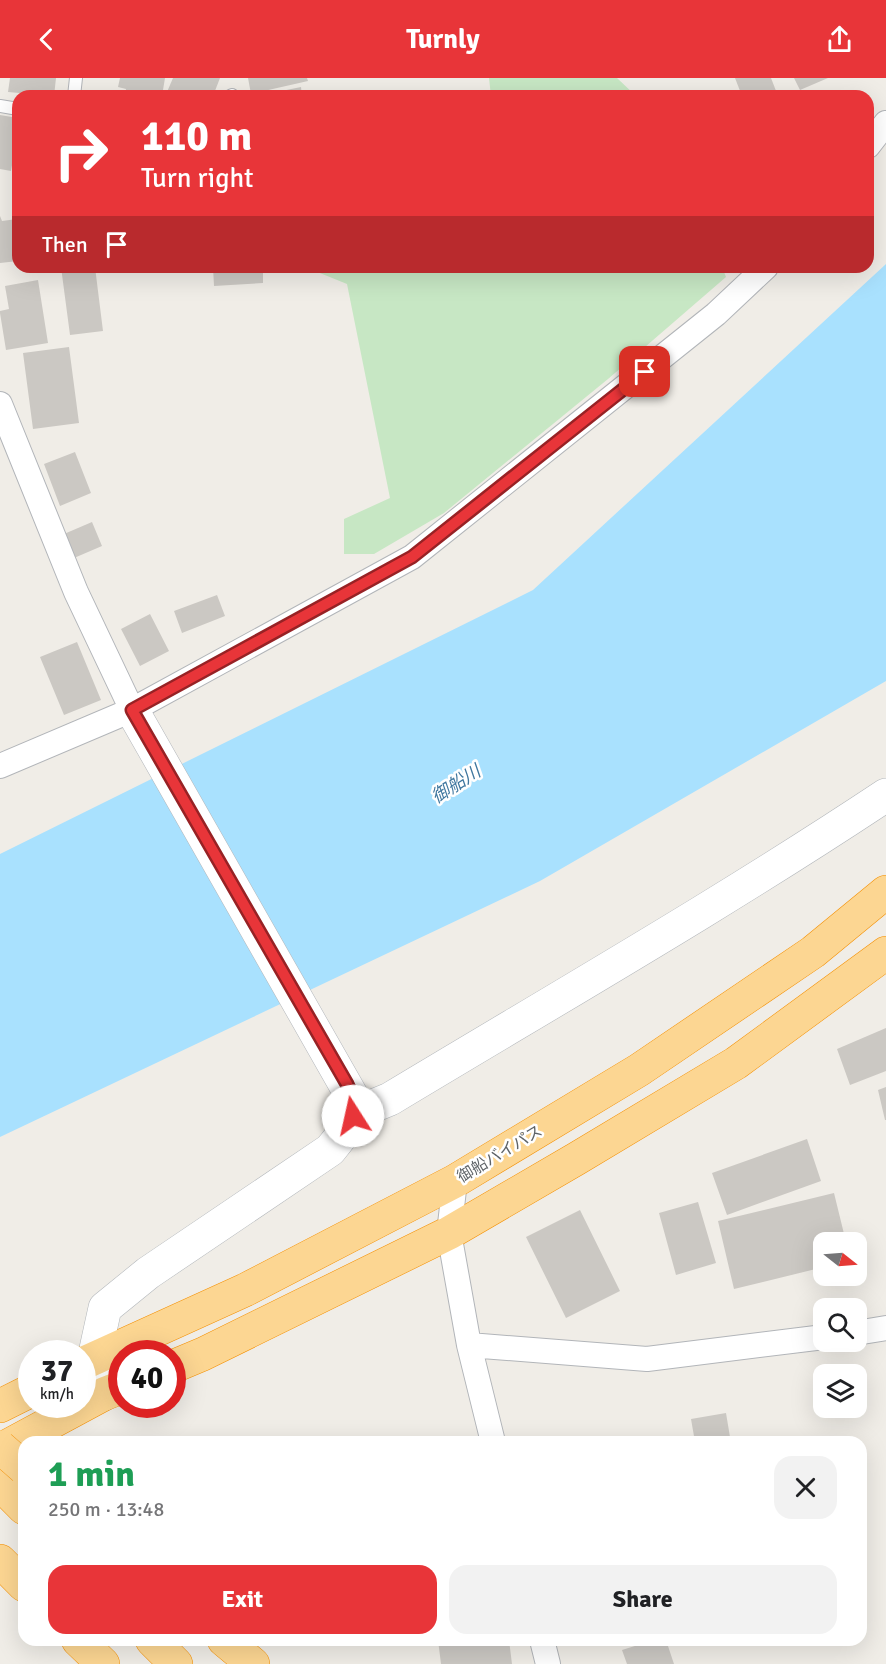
<!DOCTYPE html>
<html lang="en">
<head>
<meta charset="utf-8">
<style>
  :root { --surface:#fff; --page:#f2f2f2; --text:#202124; --muted:#757577; --accent:#e83539 }
  body { margin:0; font-family:Signika,"Noto Sans JP",sans-serif; background:var(--page); color:var(--text); height:100vh; display:flex; flex-direction:column; font-size:22px; white-space:nowrap }
  * { box-sizing:border-box; margin:0 }
  p { font-size:20px; color:var(--muted) }
  .icon { flex:none; width:33px; height:33px; fill:none; stroke:currentColor; stroke-width:2; stroke-linecap:round; stroke-linejoin:round }
  .map { position:relative; flex:1; overflow:hidden }
  .details { position:absolute; left:18px; top:1358px; width:849px; height:210px; display:flex; flex-direction:column; background:var(--surface); border-radius:18px; box-shadow:0 6px 24px #0002 }
  .details>* { flex:none }
  .top-card { position:absolute; left:12px; top:12px; width:862px; height:183px; border-radius:18px; box-shadow:0 6px 24px #0002; background:#e83539; color:#fff; overflow:hidden }
  .needle { width:39px; rotate:107deg }
  .buttons { position:absolute; left:813px; top:1154px; display:grid; gap:12px }
  .buttons a { display:grid; place-items:center; width:54px; height:54px; border-radius:12px; background:var(--surface); box-shadow:0 6px 24px #0002; font-size:30px }
  .speed { position:absolute; left:18px; top:1262px; display:flex; gap:12px; font-size:30px; font-weight:700; text-align:center }
  .speed>* { display:grid; place-content:center; width:78px; height:78px; border-radius:50%; background:var(--surface); box-shadow:0 6px 24px #0002; line-height:1 }
  .speed small { font-size:15px; font-weight:400 }
  .speed .limit { border:9px solid #d22; background:#fff; color:#111 }
  .pin { position:absolute; display:grid; place-items:center; width:51px; height:51px; color:#fff; margin:-26px; border-radius:12px; box-shadow:0 3px 9px #0006 }
  .me { position:absolute; width:66px; margin:-33px; rotate:350deg; stroke-linejoin:round; filter:drop-shadow(0 0 4px #0008) }
  .turn { display:flex; align-items:center; gap:21px; height:126px; padding:0 30px; font-size:27px }
  .turn .icon { width:78px; height:78px; stroke-width:2.5 }
  .turn b { display:block; font-size:42px; line-height:51px }
  .then { display:flex; align-items:center; height:57px; padding:0 30px; background:#0003; gap:12px; font-size:22px }
  .round { display:grid; place-items:center; flex:none; width:63px; height:63px; border-radius:18px; background:var(--page) }
  .head { display:flex; align-items:center; justify-content:space-between; height:102px; padding:0 30px }
  h1 { font-size:36px; font-weight:700; line-height:45px; color:#1e9e55 }
  .cta { display:flex; gap:12px; margin-top:auto; padding:12px 30px }
  .cta a { flex:1; height:69px; border-radius:18px; background:var(--accent); color:#fff; font-size:24px; font-weight:700; line-height:69px; text-align:center }
  .cta a+a { background:var(--page); color:var(--text) }
  header { display:flex; justify-content:space-between; align-items:center; height:78px; padding:0 30px; background:var(--accent); color:#fff; font-size:27px; font-weight:700 }
  .map>svg:first-child { display:block }
</style>
</head>
<body>
<header><svg class="icon" aria-label="back" viewBox="0 0 24 24"><path d="M15 5l-7 7 7 7"/></svg>Turnly<svg class="icon" aria-label="share" viewBox="0 0 24 24"><path d="M12 15V3M7 8l5-5 5 5M5 13v7h14v-7"/></svg></header>
<div class="map">
<svg width="886" height="1586" viewBox="0 0 886 1586">
  <rect width="100%" height="100%" fill="#f0ede7"/>
  <path fill="#c7e7c4" d="M489,0h128l19,18h-145z
    M305,189h417l4,10 -118,102 -164,134 -70,41h-30v-35l46,-21 -43,-214z"/>
  <path fill="#a9e1fe" d="M886,186v417l-346,200 -540,256v-283l533,-264z"/>
  <path fill="#cbc8c3" d="M10,0h46l-2,18 -46,-4z
    M120,0h45l-3,18h-37l1,-7 -8,-2z
    M173,0h47l-7,18h-41l1,-2 -6,-2z
    M248,0h59l1,3 -57,13z
    M735,0h36l7,18h-36z
    M794,0h34l-28,12z
    M301,9l1,9h-40v-1z
    M0,37l18,3v12l-7,41 -11,-2z
    M0,138l2,5 15,-2 1,42 -18,2z
    M61,189h34l8,64 -33,4z
    M213,189h50v16l-49,3z
    M38,202l10,63 -42,7 -6,-37v-2l9,-2 -4,-23z
    M69,269l10,76 -46,6 -10,-76z
    M75,374l16,41 -31,13 -16,-42z
    M92,444l10,24 -28,12 -10,-24z
    M217,517l8,21 -43,17 -8,-22z
    M150,536l19,37 -29,15 -19,-37z
    M77,564l24,58 -37,15 -24,-58z
    M886,950v43l-36,14 -13,-36z
    M886,1009v33h-1l-7,-30z
    M807,1061l14,42 -94,34 -15,-42z
    M834,1115l12,49h-22v25l-90,22 -16,-68z
    M698,1124l18,61 -40,12 -17,-62z
    M580,1132l40,81 -54,27 -40,-81z
    M726,1335l4,24 -8,2 1,3h-28l-4,-23z
    M861,1475l5,24 -5,1z
    M438,1562h71l3,24h-71z
    M654,1562h12l8,24h-47l-5,-14z
    M771,1562h24l-22,6z"/>
  <g fill="none" stroke-linecap="round" stroke-linejoin="round">
    <defs>
      <path id="lane" d="M74,18l2,-18
        M230,18l2,-1
        M0,28l18,3"/>
      <path id="street" d="M868,68l18,-23
        M0,326l76,188 56,118
        M0,688l132,-56 280,-153 304,-243 50,-47
        M455,1103l-6,52 20,112 24,97
        M856,1255l30,-5
        M469,1267l178,14 177,-22
        M542,1562l6,24"/>
      <path id="secondary" d="M354,1032l19,-4 17,-7c166,-100 335,-197 496,-304
        M104,1316l-10,-36 11,-50 43,-35 182,-123c14,-17 23,-27 24,-50l-222,-390"/>
      <path id="highway" d="M82,1286l163,-74 210,-109 184,-111 174,-118 73,-60
        M172,1289l31,-13 246,-121 127,-74 160,-96 150,-110
        M0,1328l32,-16
        M0,1372l104,-56 18,-7
        M0,1406l24,24
        M0,1483l24,24
        M78,1562l25,24
        M152,1562l24,24
        M224,1562l29,24"/>
    </defs>
    <use href="#lane" stroke="#b2b5b9" stroke-width="14"/>
    <use href="#street" stroke="#b2b5b9" stroke-width="26"/>
    <use href="#secondary" stroke="#b3b7bb" stroke-width="34"/>
    <use href="#highway" stroke="#f49003" stroke-width="34"/>
    <use href="#lane" stroke="#fff" stroke-width="12"/>
    <use href="#street" stroke="#fff" stroke-width="24"/>
    <use href="#secondary" stroke="#fff" stroke-width="33"/>
    <use href="#highway" stroke="#fcd692" stroke-width="33"/>
    <defs>
      <path id="highway-bridge" d="M0,1369l24,21"/>
    </defs>
    <use href="#highway-bridge" stroke="#f49003" stroke-width="34" stroke-linecap="butt"/>
    <use href="#highway-bridge" stroke="#fcd692" stroke-width="33"/>
  </g>
  <g fill="none" stroke-linecap="round" stroke-linejoin="round">
    <defs>
      <path id="route" d="M353,1038l1,-16 -7,-16 -215,-374 280,-153 233,-185"/>
    </defs>
    <use href="#route" stroke="#972225" stroke-width="15"/>
    <use href="#route" stroke="#e83539" stroke-width="10"/>
  </g>
  <g text-anchor="middle" dominant-baseline="central" stroke-width="5" stroke-linejoin="round" paint-order="stroke">
    <g font-size="16" fill="#5e6367" stroke="#fff">
      <text transform="translate(500 1076) rotate(-31)">御船バイパス</text>
    </g>
    <g font-size="18" font-style="italic" fill="#3f779f" stroke="#fff">
      <text transform="translate(456 706) rotate(-33)">御船川</text>
    </g>
  </g>
</svg>
<div class="buttons">
<a><svg class="needle" viewBox="-14 -14 28 28"><path d="M0-13l5 13h-10z" fill="#e53935"/><path d="M0 13l5-13h-10z" fill="#757577"/></svg></a>
<a><svg class="icon" aria-label="search" viewBox="0 0 24 24"><circle cx="10" cy="10" r="6"/><path d="M15 15l6 6"/></svg></a>
<a><svg class="icon" aria-label="layers" viewBox="0 0 24 24"><path d="M12 4l9 5-9 5-9-5zM3 14l9 5 9-5"/></svg></a>
</div>
<div class="speed"><div>37<small>km/h</small></div><div class="limit">40</div></div>
<div class="pin" style="left:645px;top:294px;background:#d93025"><svg class="icon" aria-label="arrive" viewBox="0 0 24 24"><path d="M6 21V4h12l-3 4 3 4H6"/></svg></div>
<svg class="me" style="left:353px;top:1038px" viewBox="-20 -20 40 40"><circle r="19" fill="#fff"/><path d="M0-13L10 11 0 6-10 11z" fill="#e83539"/></svg>
<div class="top-card">
<div class="turn"><svg class="icon" aria-label="right" viewBox="0 0 24 24"><path d="M7 20v-9h11M14 6l5 5-5 5"/></svg><div><b>110 m</b>Turn right</div></div>
<div class="then">Then<svg class="icon" aria-label="arrive" viewBox="0 0 24 24"><path d="M6 21V4h12l-3 4 3 4H6"/></svg></div>
</div>
<section class="details">
<div class="head"><div><h1>1 min</h1><p>250 m · 13:48</p></div><a class="round"><svg class="icon" aria-label="close" viewBox="0 0 24 24"><path d="M6 6l12 12M18 6L6 18"/></svg></a></div>
<div class="cta"><a>Exit</a><a>Share</a></div>
</section>
</div>
</body>
</html>
